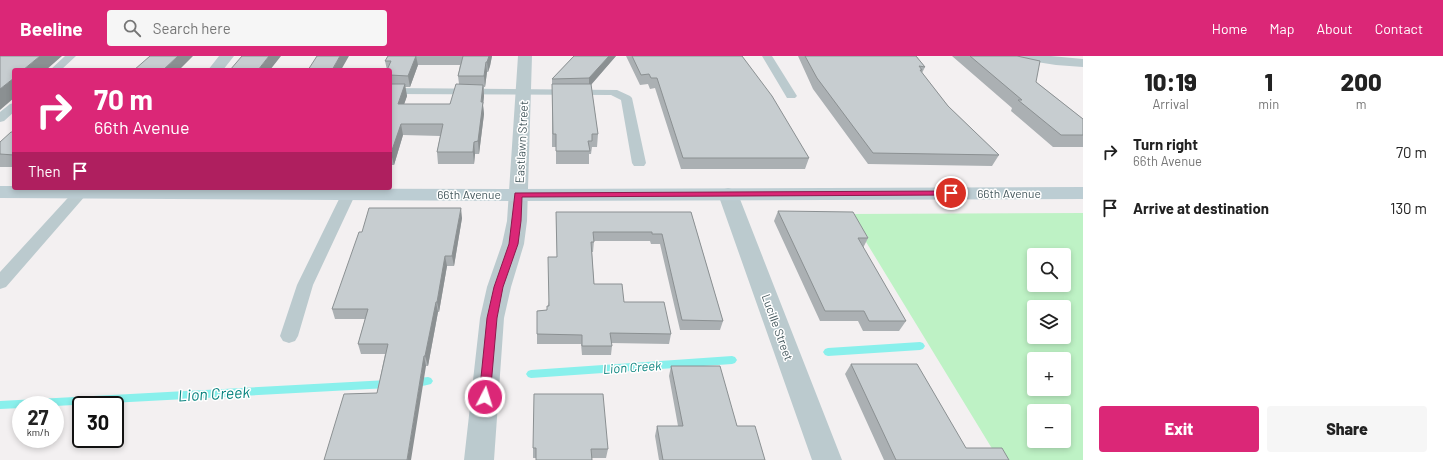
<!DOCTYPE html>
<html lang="en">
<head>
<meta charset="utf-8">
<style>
  :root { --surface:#fff; --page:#f6f6f6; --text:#222; --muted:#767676; --accent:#db2777 }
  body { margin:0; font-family:Barlow,sans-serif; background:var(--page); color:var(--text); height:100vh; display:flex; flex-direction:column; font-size:15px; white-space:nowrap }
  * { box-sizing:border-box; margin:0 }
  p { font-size:13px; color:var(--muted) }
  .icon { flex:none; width:22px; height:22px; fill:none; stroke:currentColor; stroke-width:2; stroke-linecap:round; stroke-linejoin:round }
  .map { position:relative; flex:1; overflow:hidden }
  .panel { display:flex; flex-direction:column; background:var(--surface); width:360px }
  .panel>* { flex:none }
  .banner { position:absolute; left:12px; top:12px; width:380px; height:122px; border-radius:4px; box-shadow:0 2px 6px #0003; background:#db2777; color:#fff; overflow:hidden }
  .buttons { position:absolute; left:1027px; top:192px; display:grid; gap:8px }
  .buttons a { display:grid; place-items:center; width:44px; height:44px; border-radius:4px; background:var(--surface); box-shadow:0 2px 6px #0003; font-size:20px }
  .speed { position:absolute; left:12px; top:340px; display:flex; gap:8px; font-size:20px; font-weight:700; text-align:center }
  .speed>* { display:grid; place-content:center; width:52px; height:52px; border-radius:50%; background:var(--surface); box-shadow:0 2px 6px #0003; line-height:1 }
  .speed small { font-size:10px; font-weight:400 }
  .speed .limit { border:2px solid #111; border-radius:6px; background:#fff; color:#111 }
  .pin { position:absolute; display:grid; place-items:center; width:34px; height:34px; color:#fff; margin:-17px; border:2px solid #fff; border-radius:50%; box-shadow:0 1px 4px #0007 }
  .me { position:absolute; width:44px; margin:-22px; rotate:5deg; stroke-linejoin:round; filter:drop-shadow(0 0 3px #0008) }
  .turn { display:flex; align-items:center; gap:14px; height:84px; padding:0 16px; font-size:18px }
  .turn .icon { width:52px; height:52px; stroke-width:2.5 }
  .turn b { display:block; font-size:28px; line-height:34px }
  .then { display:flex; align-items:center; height:38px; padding:0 16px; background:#0003; gap:8px; font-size:15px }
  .eta { display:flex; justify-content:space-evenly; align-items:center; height:68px; text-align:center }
  .eta b { font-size:24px; font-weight:800; line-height:28px }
  .primary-button { display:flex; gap:8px; margin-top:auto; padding:8px 16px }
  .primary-button a { flex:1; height:46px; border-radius:4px; background:var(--accent); color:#fff; font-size:16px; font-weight:800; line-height:46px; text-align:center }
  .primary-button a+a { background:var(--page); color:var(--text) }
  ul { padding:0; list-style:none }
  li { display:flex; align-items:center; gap:12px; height:56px; padding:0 16px }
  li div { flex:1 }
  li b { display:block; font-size:15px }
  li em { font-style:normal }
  header { display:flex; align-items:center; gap:24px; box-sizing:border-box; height:56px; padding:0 20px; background:var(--accent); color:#fff }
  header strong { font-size:19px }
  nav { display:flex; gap:22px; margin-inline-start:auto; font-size:14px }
  .search { width:280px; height:36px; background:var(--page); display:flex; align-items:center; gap:10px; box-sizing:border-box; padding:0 14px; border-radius:4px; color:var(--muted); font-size:15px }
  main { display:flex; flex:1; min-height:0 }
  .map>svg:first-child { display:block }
</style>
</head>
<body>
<header>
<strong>Beeline</strong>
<div class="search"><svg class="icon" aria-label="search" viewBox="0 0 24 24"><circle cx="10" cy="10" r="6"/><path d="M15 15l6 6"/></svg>Search here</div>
<nav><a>Home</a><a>Map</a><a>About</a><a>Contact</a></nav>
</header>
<main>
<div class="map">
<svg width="1083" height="404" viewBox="0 0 1083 404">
  <rect width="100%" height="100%" fill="#f3f0f1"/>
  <path fill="#bef2c5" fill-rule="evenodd" d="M1083,157v247h-84l-150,-246zM1034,199h30v30h-30zM1034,251h30v30h-30zM1034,303h30v30h-30zM1034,355h30v30h-30z"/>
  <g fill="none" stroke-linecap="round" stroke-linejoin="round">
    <path fill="#89f0ec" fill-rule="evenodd" d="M920,286l3,1 2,3 -2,3 -3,1 -92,6 -3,-1 -2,-3 2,-3 3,-1z
      M732,300l3,1 2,3 -2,3 -3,1 -201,14 -3,-1 -2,-3 2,-3 3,-1z
      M428,321l3,1 2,3 -2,3c-6,2 -15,3 -21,1l-2,-3 2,-3z
      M388,324l3,1 2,3 -2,3 -3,1 -333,18v-1h-34v3l-21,1v-8z"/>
    <path fill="#bbcace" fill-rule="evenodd" d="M65,0h11l-15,14h-11z
      M762,0h10l25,40 -2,2h-8z
      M390,32l227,2 13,6 2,2 14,65 -2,3h-10l-2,-3 -11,-63 -10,-5 -221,-1z
      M14,47v9l-10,9 -4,1v-10l10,-8z
      M82,132l4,1 2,3 -2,3 -80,92 -6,2v-17l76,-83z
      M349,133l5,1 2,3 -43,92 -15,51 -3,5 -6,2 -6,-2 -3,-5 17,-51 45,-92 2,-3z"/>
    <path fill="#bbcace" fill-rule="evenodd" d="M219,0h15l-11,14h-15z
      M518,0h14l-5,165 -3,23 -13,43 -7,31 -10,142h-30l16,-142 7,-31 15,-43 5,-23z
      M1017,0h34l32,3v8l-27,-2 -32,-5 -5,-1z
      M728,132l7,2 3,4 104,266h-30l-94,-266 3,-4z"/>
    <path fill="#bccdd3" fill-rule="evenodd" d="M0,130h14v2l504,1 565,-2v12l-565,2 -518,-3z"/>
  </g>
  <path fill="#abb0b3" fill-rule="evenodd" d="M388,0h104l-2,10 -2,6h-1l-2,15h-1v9l-1,9 1,9 -5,40h-4l-1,10h-36l-1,-12 3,-16 -37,-1 -9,30h-4v-95h-3l-2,-9zM418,9h42l-2,11 1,8 -9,20h-46l3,-8 -2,-9h5z
    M574,0h42l-25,29 7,49 -1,13h-5l-1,7h-2v10h-33v-17h-4v-68z
    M626,0h116l67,102 -4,11h-124l-26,-81 -5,1 -2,-5 -8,1z
    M798,0h118l9,11 -3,6 26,33 51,49 -7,11 -124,-2 -55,-75z
    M952,0h65l19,26 47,37v28h-30l-42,-36 1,-3z
    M14,76v35h-14v-25z
    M778,155l90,27 -5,10 43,73 -7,10h-36l-5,-10h-38l-46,-100z
    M556,156h135l32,109 -3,9h-40l-20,-86h-9l-1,-3h-56l-1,11h-1l2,32 30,18 47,32 -2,10 -58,-1 1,3 -1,9h-29l-1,-11h-44v-33l10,-1 1,-4 9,-49z
    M462,162l-8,48h-7l-8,46h-1l-10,54h-2l-49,27 8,-39h-24l-3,-10 7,-25h-30l-3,-10 30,-77z
    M851,308l115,84 43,12h-125l-39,-86z
    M671,310l66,60 28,34h-106l-4,-24 2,-10h21l-9,-50z
    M533,392l75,1 -2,9h-73z"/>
  <path fill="#8b9092" d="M40,0h22l-16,14h-23z
    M178,0h15l-14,14h-16z
    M269,0h12l-11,14h-12z
    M340,0h9l-8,14h-9z
    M416,0l2,9 -8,22 -2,-11z
    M489,0h3l-2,10 -2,6 -1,-10z
    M609,0h7l-27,31v-9z
    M486,6l1,10 -2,15 -1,-11z
    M14,22v20l-14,12v-21z
    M405,28l2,12 -7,20 -2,-12z
    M483,29l1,11 -1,9 1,9 -5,40 -1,-13z
    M401,68l2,11 -9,30 -3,-12z
    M474,86l1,12 -1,10 -1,-12z
    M461,152l1,10 -8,48 -2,-10z
    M445,200l2,10 -8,46 -2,-10z
    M436,246l2,10 -10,54 -3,-10z
    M424,300l2,10 -15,94h-4z"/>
  <path fill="#c7cdd0" stroke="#8b9092" d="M0,0h40l-17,14h-9v8l-14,11z
    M150,0h28l-15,14h-29z
    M242,0h27l-11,14h-28z
    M317,0h23l-8,14h-24z
    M388,0h28l-8,20 -18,-1v-5h-3l4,-9h-6z
    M463,0h26l-2,6h-1l-2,14h-26z
    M574,0h35l-20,22 -37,1z
    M632,0h110l30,40 37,62h-126l-26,-80h-6l-2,-4 -8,1z
    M805,0h111l9,11 -6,-1 3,4h-2l28,36 51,49 -126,-2 -56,-75z
    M970,0h47l23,5 -4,21 47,37v16h-22l-43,-35h4z
    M390,28h15l-7,20h52l6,-20 27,1 -2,17h2l-5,39 -4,1 -1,10h-36l6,-28h-42l-10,29h-1z
    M552,28h39l7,50h-6v7h-4l2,10h-34v-17h-3z
    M11,76h3v23l-14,-1v-12z
    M369,152h92l-9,48h-7l-8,46h-1l-11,54h-1l-17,104h-83l20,-66 33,-1 11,-49h-30l10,-35h-36l27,-77h3z
    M778,155l75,1 15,26h-10l48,83h-37l-5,-10h-39z
    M556,156h135l32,109 -41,-1 -20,-86h-10v-2h-59l1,10h-3l3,42h28l2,18h40l7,32 -61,-1 2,13h-30v-11l-45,-1v-23l10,-1v-4h2l-1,-49h9z
    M851,308h66l49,84h36l7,12h-113z
    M671,310h49l17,60h18l10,34h-102l-6,-34h26z
    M534,338h69l5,55h-17l1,11h-56v-12h-3z"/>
  <path fill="#db2777" stroke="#8e194d" d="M951,135h2v4l-431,2 -1,24 -3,23 -15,43 -6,31 -7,79 -1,3 -4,2 -4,-2 -2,-3 8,-79 7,-31 15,-43 6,-51z"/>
  <g text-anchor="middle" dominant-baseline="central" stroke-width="3" stroke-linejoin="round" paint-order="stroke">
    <g font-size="12" fill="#475a5f" stroke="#fff">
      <text transform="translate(521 86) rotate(-87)">Eastlawn Street</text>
      <text x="1009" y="137">66th Avenue</text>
      <text x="469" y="138">66th Avenue</text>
      <text transform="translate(778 271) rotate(70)">Lucille Street</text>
    </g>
    <g font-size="13" font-style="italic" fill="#09837e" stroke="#fff">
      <text transform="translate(632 311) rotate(-4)">Lion Creek</text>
    </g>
    <g font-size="16" font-style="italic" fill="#09837e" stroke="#fff">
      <text transform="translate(214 337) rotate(-3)">Lion Creek</text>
    </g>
  </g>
</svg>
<div class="buttons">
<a><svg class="icon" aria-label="search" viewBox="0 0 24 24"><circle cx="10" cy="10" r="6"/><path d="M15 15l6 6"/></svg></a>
<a><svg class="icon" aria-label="layers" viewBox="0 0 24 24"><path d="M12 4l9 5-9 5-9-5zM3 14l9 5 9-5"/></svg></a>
<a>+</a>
<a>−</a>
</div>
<div class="speed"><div>27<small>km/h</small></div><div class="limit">30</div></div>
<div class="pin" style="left:951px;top:137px;background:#d93025"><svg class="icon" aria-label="arrive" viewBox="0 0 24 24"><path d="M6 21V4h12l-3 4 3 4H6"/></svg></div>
<svg class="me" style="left:485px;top:341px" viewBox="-20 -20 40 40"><circle r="17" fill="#db2777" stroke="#fff" stroke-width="3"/><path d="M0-11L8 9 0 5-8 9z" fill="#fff"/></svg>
<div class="banner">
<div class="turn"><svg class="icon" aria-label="right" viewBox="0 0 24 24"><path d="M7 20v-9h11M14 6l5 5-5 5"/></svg><div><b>70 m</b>66th Avenue</div></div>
<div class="then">Then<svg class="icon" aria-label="arrive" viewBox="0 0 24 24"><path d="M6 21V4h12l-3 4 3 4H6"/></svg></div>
</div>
</div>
<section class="panel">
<div class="eta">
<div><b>10:19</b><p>Arrival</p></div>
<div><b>1</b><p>min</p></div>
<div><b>200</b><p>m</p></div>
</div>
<ul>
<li><svg class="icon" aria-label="right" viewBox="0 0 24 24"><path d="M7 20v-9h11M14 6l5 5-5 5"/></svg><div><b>Turn right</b><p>66th Avenue</p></div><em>70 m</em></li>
<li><svg class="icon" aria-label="arrive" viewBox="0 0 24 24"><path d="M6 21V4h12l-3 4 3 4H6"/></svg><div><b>Arrive at destination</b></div><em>130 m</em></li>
</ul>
<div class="primary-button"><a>Exit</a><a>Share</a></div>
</section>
</main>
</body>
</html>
